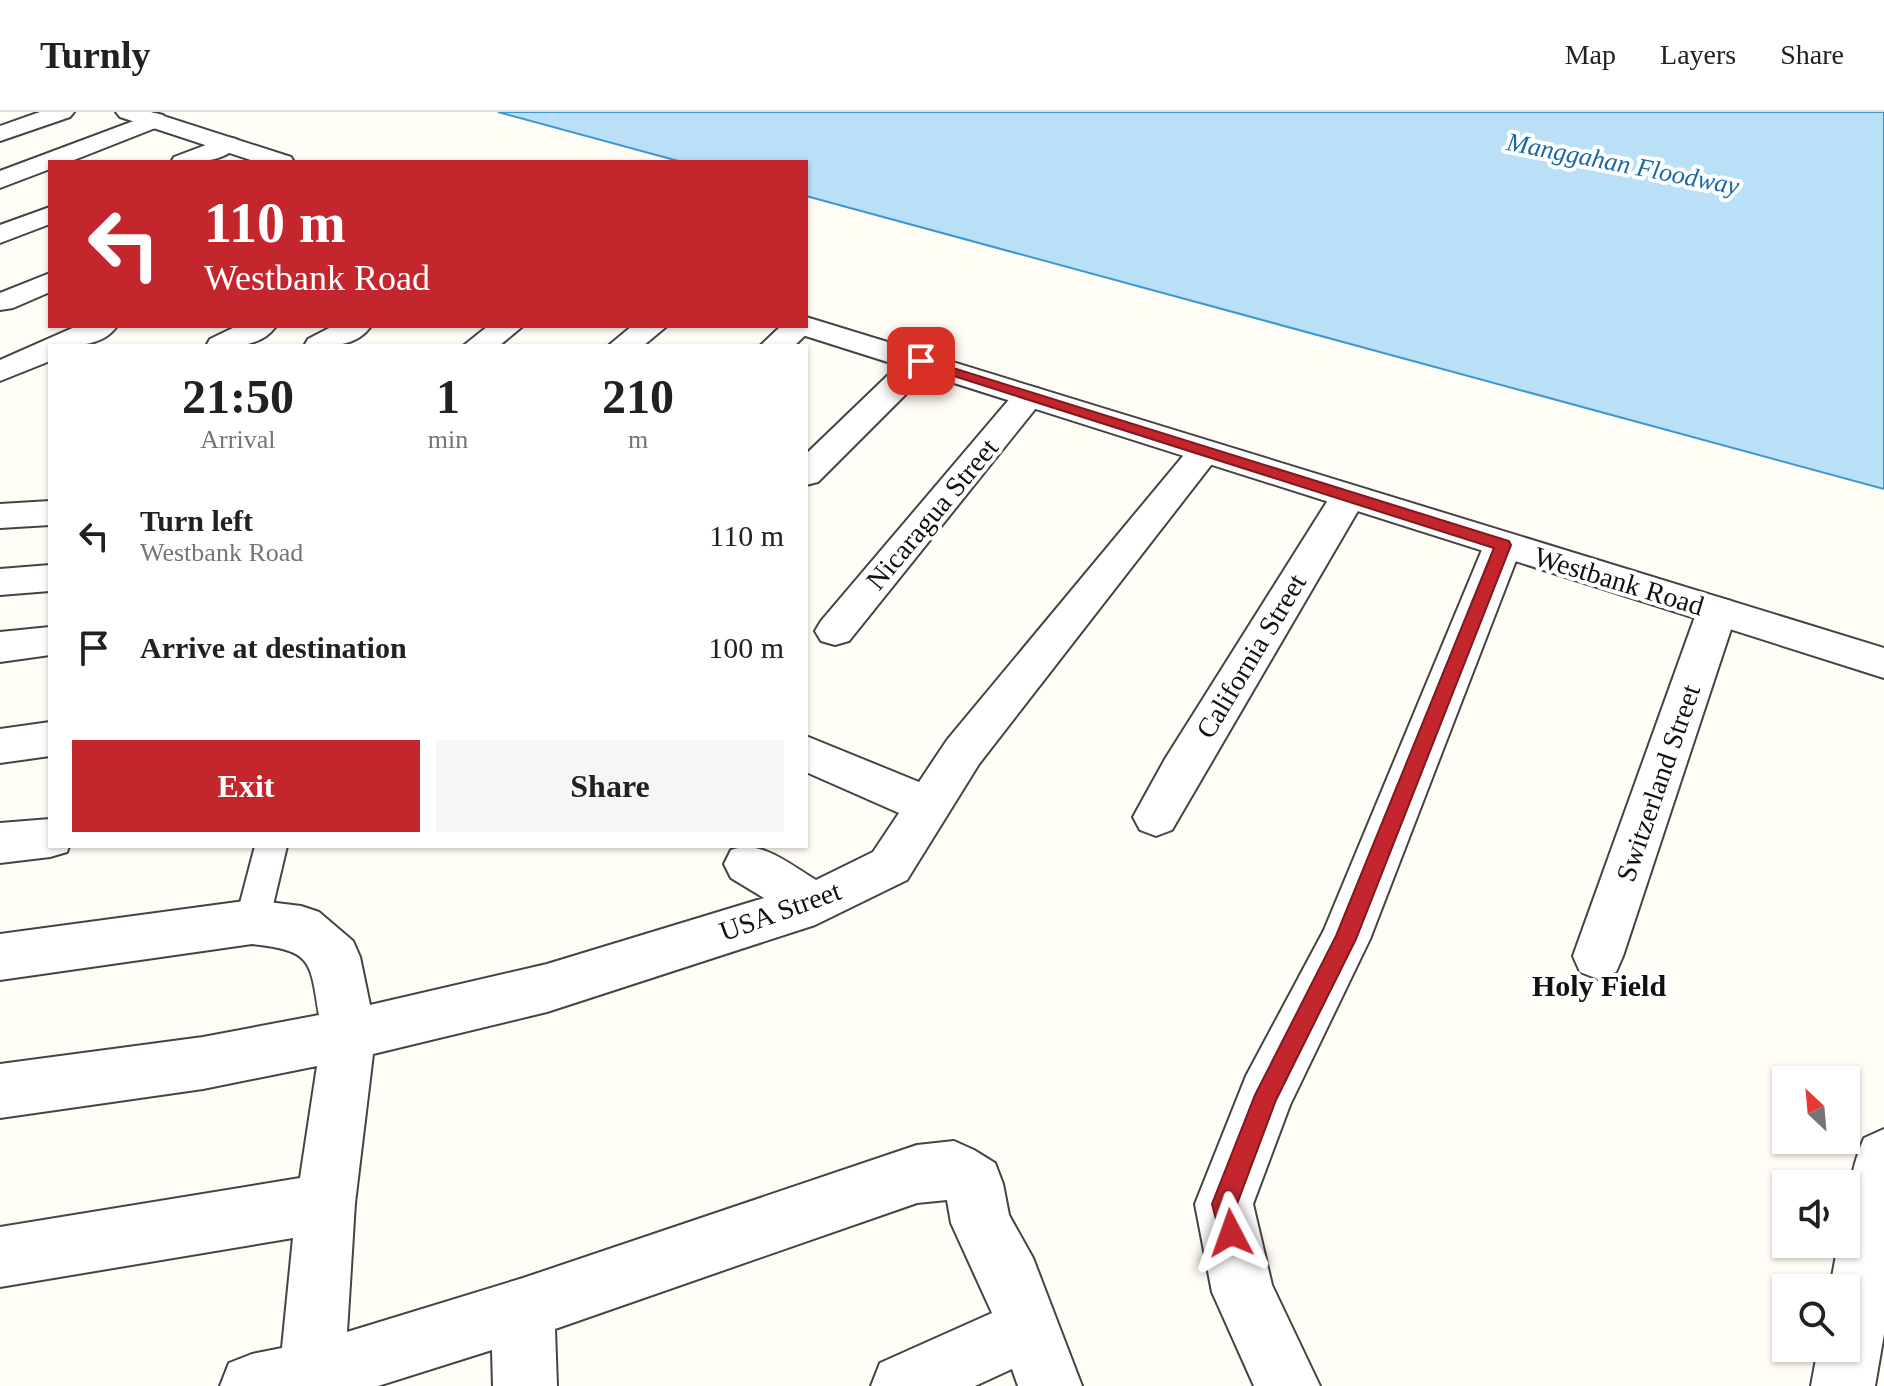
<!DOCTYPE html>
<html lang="en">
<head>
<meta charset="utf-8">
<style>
  :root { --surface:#fff; --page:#f6f6f6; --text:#202124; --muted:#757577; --line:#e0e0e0; --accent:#c4262e }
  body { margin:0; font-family:"Times New Roman",serif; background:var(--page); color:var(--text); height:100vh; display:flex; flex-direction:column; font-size:30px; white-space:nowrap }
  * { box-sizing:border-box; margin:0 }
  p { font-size:26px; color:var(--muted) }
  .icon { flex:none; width:44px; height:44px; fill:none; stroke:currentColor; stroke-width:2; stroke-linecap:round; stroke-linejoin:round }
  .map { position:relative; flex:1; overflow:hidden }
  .side { position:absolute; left:48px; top:232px; width:760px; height:504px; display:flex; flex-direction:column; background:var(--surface); border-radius:0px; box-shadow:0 2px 6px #0004 }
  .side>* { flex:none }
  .guide { position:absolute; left:48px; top:48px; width:760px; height:168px; border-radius:0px; box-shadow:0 2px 6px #0004; background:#c4262e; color:#fff; overflow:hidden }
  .needle { width:52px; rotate:334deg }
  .fabs { position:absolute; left:1772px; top:954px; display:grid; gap:16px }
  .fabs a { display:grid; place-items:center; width:88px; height:88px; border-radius:0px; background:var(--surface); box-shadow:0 2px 6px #0004; font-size:40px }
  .pin { position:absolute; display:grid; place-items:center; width:68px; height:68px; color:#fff; margin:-34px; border-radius:16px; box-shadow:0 4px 12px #0006 }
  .me { position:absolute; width:88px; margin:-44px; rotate:356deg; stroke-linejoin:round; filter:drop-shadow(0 0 6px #0008) }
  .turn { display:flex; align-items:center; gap:28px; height:168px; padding:0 24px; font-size:36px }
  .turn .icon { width:104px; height:104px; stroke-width:2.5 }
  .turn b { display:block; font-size:56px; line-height:68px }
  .eta { display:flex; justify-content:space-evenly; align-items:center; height:136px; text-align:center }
  .eta b { font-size:48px; font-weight:600; line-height:56px }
  .action { display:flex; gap:16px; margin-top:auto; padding:16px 24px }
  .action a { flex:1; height:92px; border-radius:0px; background:var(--accent); color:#fff; font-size:32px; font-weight:600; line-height:92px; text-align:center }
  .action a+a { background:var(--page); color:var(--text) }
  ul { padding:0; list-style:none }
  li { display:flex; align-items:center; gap:24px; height:112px; padding:0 24px }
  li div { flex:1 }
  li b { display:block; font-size:30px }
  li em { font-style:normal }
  header { display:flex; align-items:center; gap:48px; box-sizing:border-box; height:112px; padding:0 40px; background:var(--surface); border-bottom:2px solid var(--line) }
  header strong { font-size:38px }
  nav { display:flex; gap:44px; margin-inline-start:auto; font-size:28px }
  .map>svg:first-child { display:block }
</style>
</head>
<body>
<header>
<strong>Turnly</strong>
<nav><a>Map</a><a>Layers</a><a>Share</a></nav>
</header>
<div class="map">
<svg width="1884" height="1274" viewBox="0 0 1884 1274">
  <rect width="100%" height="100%" fill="#fffdf5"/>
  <path fill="#b9e0f7" stroke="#3f96cf" stroke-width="2" d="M498,0h1386v377l-1078,-293v-34h-124z"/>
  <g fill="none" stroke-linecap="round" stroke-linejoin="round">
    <defs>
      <path id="service" d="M255,734h32l-18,76 -5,11 -12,4 -12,-4 -5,-11z"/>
      <path id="minor" d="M40,0h34l-4,5 -70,24v-15z
        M155,1l8,2 4,5 -4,5 -94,37h-19v7l-50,19v-17z
        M227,25l9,2 3,5c-15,20 -46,18 -68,18l3,-5z
        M50,95v17l-50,19v-18z
        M50,161v19l-37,16 -13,2v-17z
        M806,206l9,8 -21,20h-34l21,-20h25z
        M77,214h40c-14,21 -44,20 -67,20v15l-50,20v-21z
        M237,214h39c-16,23 -46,20 -70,20l4,-7z
        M333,214h38c-15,22 -43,20 -67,20l4,-7z
        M488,214h35l-24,20h-36z
        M632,214h35l-24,20h-35z
        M921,240l11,2 5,7 -5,7 -114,114 -12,3v-31l104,-100z
        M1029,274l11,3 5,7 -5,7 -191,238 -14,4 -14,-4 -6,-10 6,-10 197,-232z
        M1205,329l12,3 5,7 -243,313 -72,116 -92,45 -268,87 -174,42 -18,149 -8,129 176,-54 394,-133 37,-4 20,9 21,13 8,21 6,31 24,43 49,128h-64l-6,-17 -37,17h-104l9,-23 112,-50 -41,-90 -4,-23 -30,3 -362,126 2,57h-64l-1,-36 -114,36h-158l9,-23 23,-9 30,-6 11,-110 -293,49v-60l300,-49 17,-112 -114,23 -203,29v-54l203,-27 116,-22c-9,-56 -7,-64 -67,-71l-252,36v-46l252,-34 49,6 18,6 34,29 7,16 10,48 177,-41 217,-66 -33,-20 -7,-14 7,-14c31,-11 59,15 85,30l57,-28 26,-39 -93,-41v-36l113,46 28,-42 246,-296z
        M1348,374l13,3 5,8 -194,333 -16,6 -16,-6 -7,-13 32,-58 170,-270z
        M50,389v24l-50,3v-24z
        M1503,421l13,3 6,9 -152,394 -80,166 -37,99 19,81 48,101h-66l-42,-94 -17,-88 51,-128 78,-146 160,-385 6,-9z
        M50,453v26l-50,4v-26z
        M1717,485l14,4 6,10 -114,345 -7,16 -18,7 -18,-7 -7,-16 124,-345 6,-10z
        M50,515v28l-50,7v-30z
        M50,610v34l-50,7v-34z
        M50,707v27h19l-2,6 -17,5 -50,6v-40z
        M1884,1017v205l-9,52h-64l7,-38h28v-60h-16l8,-44h8c0,-37 3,-72 18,-106z"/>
      <path id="tertiary" d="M116,0h35l140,45 3,5h-37l-137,-45z
        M806,205l1078,331v30l-1091,-346 -4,-6h17z"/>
    </defs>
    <use href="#service" stroke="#444" stroke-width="4"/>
    <use href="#minor" stroke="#444" stroke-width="4"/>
    <use href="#tertiary" stroke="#444" stroke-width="4"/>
    <use href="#service" fill="#fff" fill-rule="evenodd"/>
    <use href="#minor" fill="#fff" fill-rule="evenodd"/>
    <use href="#tertiary" fill="#fff" fill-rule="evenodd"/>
  </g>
  <path fill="#c4262e" stroke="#7f191e" stroke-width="2" d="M921,246l588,183 2,4 -155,394 -80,161 -39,104 6,29 -3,9 -9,4 -9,-4 -10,-38 43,-109 81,-159 158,-388 -578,-184v-5z"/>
  <g text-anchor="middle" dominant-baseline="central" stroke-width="8" stroke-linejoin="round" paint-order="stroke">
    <g font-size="26" font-style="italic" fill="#1768a6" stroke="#fff">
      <text transform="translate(1623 52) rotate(11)">Manggahan Floodway</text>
    </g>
    <g font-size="28" fill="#111" stroke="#fff">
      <text transform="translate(932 402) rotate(-50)">Nicaragua Street</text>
      <text transform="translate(1619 469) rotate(17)">Westbank Road</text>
      <text transform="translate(1251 544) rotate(-59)">California Street</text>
      <text transform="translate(1658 671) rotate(-71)">Switzerland Street</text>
      <text transform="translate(780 799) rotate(-20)">USA Street</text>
    </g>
    <g font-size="30" font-weight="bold" fill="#111" stroke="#fff">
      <text x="1599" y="873">Holy Field</text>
    </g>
  </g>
</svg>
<div class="fabs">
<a><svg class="needle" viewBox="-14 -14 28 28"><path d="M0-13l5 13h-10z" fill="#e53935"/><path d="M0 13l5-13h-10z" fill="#757577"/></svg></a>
<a><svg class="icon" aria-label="sound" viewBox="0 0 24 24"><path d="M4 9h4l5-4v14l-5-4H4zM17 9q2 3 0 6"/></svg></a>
<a><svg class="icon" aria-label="search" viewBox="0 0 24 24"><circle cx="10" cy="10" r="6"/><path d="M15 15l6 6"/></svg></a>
</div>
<div class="pin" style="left:921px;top:249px;background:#d93025"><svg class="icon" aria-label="arrive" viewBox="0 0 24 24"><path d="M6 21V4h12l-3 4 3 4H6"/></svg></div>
<svg class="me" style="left:1231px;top:1121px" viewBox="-20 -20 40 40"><path d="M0-17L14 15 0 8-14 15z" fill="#c4262e" stroke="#fff" stroke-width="4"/></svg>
<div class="guide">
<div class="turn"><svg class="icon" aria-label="left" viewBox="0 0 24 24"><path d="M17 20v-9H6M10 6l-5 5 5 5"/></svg><div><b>110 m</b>Westbank Road</div></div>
</div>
<section class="side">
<div class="eta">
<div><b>21:50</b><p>Arrival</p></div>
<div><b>1</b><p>min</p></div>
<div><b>210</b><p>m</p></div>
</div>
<ul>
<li><svg class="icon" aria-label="left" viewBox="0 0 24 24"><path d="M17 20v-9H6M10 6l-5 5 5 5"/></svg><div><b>Turn left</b><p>Westbank Road</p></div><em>110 m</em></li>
<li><svg class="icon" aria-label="arrive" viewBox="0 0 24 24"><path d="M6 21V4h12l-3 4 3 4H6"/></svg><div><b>Arrive at destination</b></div><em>100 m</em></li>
</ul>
<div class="action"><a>Exit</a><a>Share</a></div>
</section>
</div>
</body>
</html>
